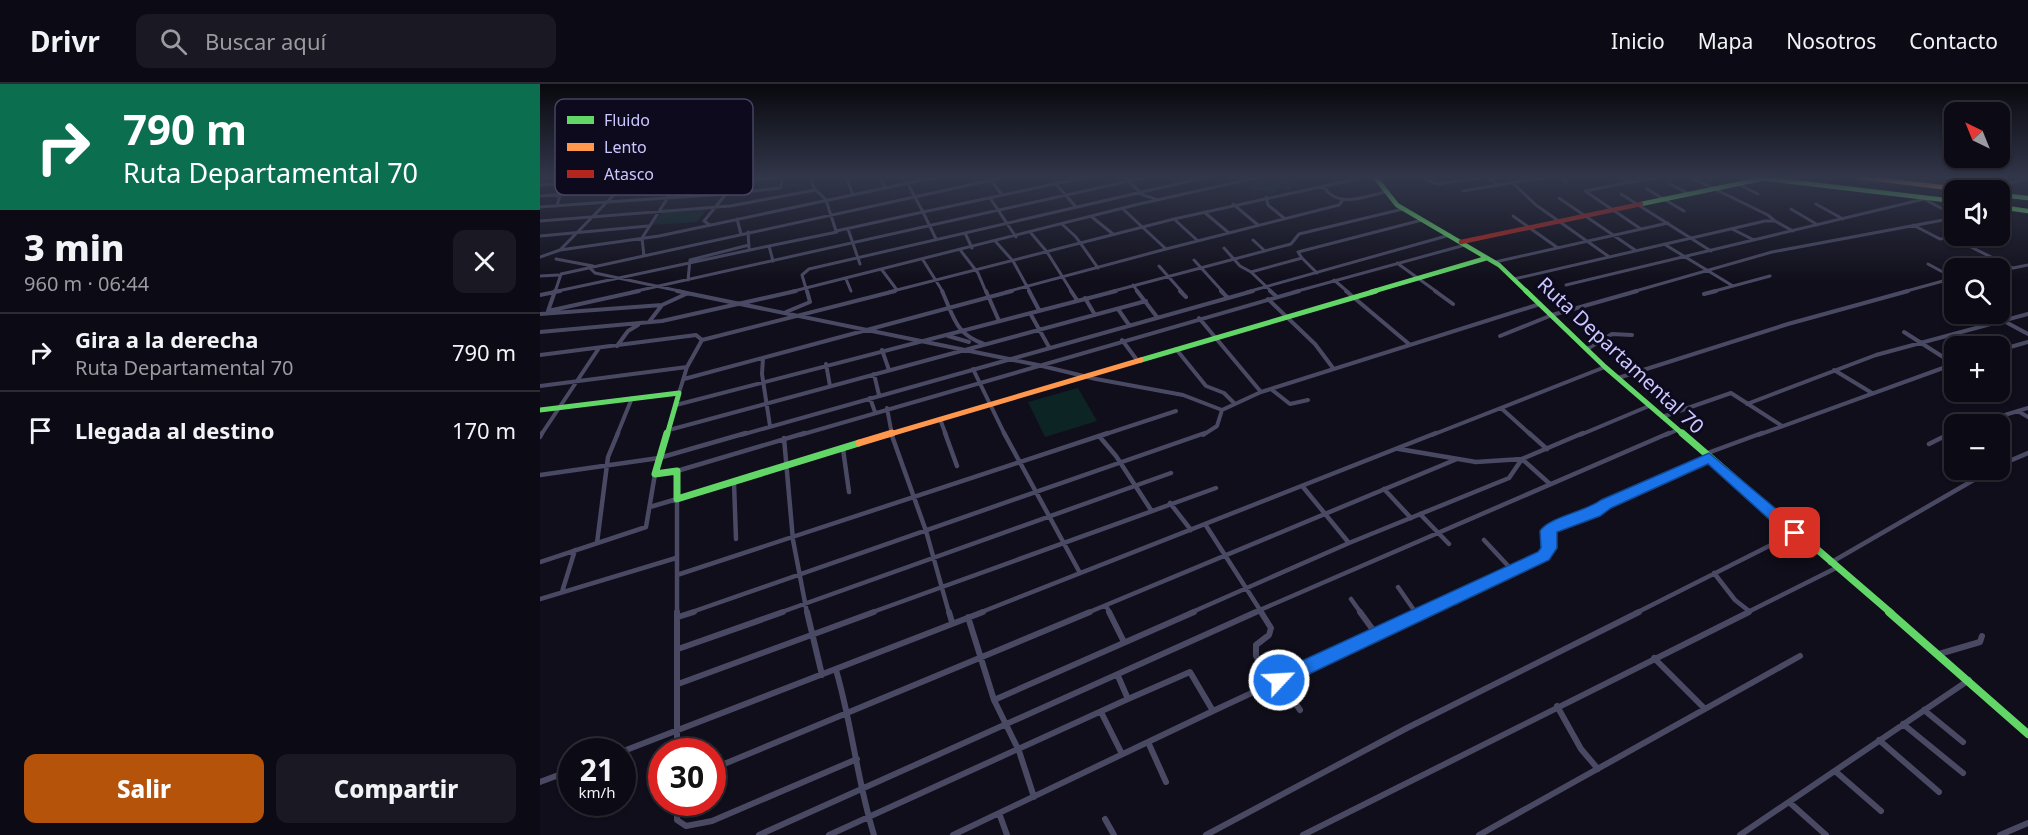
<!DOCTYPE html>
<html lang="es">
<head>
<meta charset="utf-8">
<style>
  :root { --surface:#0c0a14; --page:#1a1822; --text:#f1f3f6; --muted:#9a9aa0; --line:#2c2b34; --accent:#b45309 }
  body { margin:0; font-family:"Noto Sans",sans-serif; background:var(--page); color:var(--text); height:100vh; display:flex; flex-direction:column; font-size:22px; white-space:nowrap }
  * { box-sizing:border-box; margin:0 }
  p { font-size:20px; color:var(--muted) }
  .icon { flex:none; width:33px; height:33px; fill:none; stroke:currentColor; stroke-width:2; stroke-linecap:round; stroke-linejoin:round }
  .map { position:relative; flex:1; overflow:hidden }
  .sheet { display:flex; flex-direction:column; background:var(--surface); width:540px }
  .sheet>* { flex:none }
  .guide { background:#0b6e4f; color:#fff; overflow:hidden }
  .needle { width:39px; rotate:317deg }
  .buttons { position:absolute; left:1404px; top:18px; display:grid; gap:12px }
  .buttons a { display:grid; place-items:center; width:66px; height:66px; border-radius:12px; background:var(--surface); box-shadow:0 2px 4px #0004,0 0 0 2px var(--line); font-size:30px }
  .speed { position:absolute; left:18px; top:654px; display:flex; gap:12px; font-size:30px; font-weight:700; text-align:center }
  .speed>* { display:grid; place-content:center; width:78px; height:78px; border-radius:50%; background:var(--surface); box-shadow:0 2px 4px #0004,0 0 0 2px var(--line); line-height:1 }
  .speed small { font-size:15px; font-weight:400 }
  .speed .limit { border:9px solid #d22; background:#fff; color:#111 }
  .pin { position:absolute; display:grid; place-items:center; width:51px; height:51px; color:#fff; margin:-26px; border-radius:12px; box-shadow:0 3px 9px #0006 }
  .me { position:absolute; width:66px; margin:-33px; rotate:65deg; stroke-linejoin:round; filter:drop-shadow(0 0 4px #0008) }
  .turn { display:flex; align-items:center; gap:21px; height:126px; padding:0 24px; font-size:27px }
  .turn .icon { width:78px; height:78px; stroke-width:2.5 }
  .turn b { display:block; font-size:42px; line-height:51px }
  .round { display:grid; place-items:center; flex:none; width:63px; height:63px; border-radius:12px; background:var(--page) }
  .summary { display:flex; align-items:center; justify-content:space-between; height:102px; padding:0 24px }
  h1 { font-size:36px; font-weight:800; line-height:45px }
  .primary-button { display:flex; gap:12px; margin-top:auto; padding:12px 24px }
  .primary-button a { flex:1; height:69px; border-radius:12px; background:var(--accent); color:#fff; font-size:24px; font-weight:800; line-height:69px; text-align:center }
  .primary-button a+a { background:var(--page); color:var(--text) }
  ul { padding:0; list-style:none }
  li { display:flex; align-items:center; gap:18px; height:78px; padding:0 24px; border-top:2px solid var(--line) }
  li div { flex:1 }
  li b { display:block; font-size:22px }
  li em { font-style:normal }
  header { display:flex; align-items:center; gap:36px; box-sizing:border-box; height:84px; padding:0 30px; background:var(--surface); border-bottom:2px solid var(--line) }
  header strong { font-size:28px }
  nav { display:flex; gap:33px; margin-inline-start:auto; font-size:21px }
  .search { width:420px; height:54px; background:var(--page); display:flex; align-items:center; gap:15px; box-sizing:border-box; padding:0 21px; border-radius:12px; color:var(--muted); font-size:22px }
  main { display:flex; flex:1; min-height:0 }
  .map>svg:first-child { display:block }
</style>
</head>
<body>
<header>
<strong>Drivr</strong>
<div class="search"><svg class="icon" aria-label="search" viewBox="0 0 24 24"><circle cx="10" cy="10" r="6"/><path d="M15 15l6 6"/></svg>Buscar aquí</div>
<nav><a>Inicio</a><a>Mapa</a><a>Nosotros</a><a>Contacto</a></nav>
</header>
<main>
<section class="sheet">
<div class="guide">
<div class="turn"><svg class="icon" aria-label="right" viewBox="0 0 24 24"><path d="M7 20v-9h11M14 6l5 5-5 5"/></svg><div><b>790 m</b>Ruta Departamental 70</div></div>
</div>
<div class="summary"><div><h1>3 min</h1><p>960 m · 06:44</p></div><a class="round"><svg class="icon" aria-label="close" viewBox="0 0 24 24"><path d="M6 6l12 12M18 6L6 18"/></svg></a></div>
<ul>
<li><svg class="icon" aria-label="right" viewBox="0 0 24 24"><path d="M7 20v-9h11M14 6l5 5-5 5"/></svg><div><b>Gira a la derecha</b><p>Ruta Departamental 70</p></div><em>790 m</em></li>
<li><svg class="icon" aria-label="arrive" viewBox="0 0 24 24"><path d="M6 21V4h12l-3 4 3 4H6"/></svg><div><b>Llegada al destino</b></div><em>170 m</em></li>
</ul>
<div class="primary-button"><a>Salir</a><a>Compartir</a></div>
</section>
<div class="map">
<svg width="1488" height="751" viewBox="0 0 1488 751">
  <rect width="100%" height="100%" fill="#100e1a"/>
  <path fill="#0d2424" d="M739,93l14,2 3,5 -6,1 2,4 -6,2 -2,-3 -10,1 1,4 -5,3 -3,-1 1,-4 -17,-1 -5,-6h-8c13,-6 25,0 39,-3z
    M167,125l-10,13 -46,3 11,-13z
    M538,304l19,33 -52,16 -17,-35z"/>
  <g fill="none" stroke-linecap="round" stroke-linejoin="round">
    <path stroke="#494963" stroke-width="3" d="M91,93l-24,25 119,-8
      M195,93l-9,17 54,-6 3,-11
      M270,93l4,11 12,12 10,31 87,-19 13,27
      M306,93l7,18
      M340,93l5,11
      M449,93l13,18
      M584,93l19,18 12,4
      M948,93l10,8
      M1021,93l5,5
      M1078,93l13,5
      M1150,93l78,38 7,6
      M885,95l12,5 45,-7
      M972,98l24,23 72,51
      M368,100l15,28 164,-35
      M516,100l20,23
      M1130,100l19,10
      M1198,100l20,10
      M0,101l122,-8
      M783,102c15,23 40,11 62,6
      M1107,105l37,22
      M1439,106l49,-11
      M923,107l83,-14
      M1081,110l90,57
      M0,112l242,-19
      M726,113l2,8 16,13
      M450,114l26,39
      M1019,114l76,52
      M1384,115l30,16
      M693,120l25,21
      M1276,120l27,15
      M17,122l3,-11 19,-18
      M0,123l67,-5
      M1251,125l27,16
      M664,128l25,21
      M973,132l45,32
      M552,133l21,17
      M197,135l4,15
      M634,135l24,22
      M0,137l190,-15 85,-16
      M170,141l-6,-4 22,-27
      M523,141l13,12 22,31
      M1373,141l27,14 18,-3
      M308,145l12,35
      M1101,145l-56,-38 72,-14
      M1192,145l22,11
      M208,148l1,16
      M425,149l7,15
      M491,149l16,19 25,40
      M0,152l108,-10
      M1411,153l62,31 -13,2
      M713,156l12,11
      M456,158l17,19 17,31
      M1124,160l69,42
      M684,164l16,18 11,6
      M626,165l173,-44 3,-4
      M20,166l47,-48
      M421,167l17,22 8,19
      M104,172l-2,-18 39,-61
      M0,173l20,-7 99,-14 278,-59
      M762,174l15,15
      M16,175l37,7
      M383,176l20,32
      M654,176l29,32
      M233,177l-4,-15 68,-14
      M955,178l173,-39
      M857,179l40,29
      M1388,180l26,14
      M619,182l23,26
      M50,184l5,5 89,19
      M1473,184l15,-3
      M342,186l15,20
      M0,192l18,-1
      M306,195l5,12
      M974,195l251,-58h10l18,10
      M148,196l2,-20 59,-15
      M794,196l14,12
      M593,201l5,7
      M1026,201l358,-86 -1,-2
      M13,208l216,-46
      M15,208l6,-18 445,-97
      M92,208l515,-115
      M250,208l349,-88 121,-27
      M267,208l-5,-17 7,-6 398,-92
      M349,208l285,-73 192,-42
      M466,208l160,-43 -43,-40
      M570,208l181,-48 8,-10 104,-25
      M707,208l203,-57
      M732,208l-21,-20 51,-14 -4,-6 124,-32
      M754,208l171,-47
      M1092,208l140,-40 182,-34
      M1171,208l59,-16
      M1363,208l51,-14"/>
    <path stroke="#494963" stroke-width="4" d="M15,207l-7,20 91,-20
      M137,207l361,74 58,14 87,16 39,15
      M402,207c12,26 13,43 42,53
      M446,207l13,30
      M489,207l10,19
      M531,207l6,9
      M597,207l20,26
      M640,207l6,6
      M681,207l7,7
      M730,207l6,5
      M806,207l63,53
      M895,207l18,13
      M1164,210l12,-3
      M0,211l20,-4
      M545,214l10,17
      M728,215l47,45 18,24
      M578,225l11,16
      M246,228l24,-10 -3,-11
      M490,229l19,34
      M0,230l122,-9
      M659,234l62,74
      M1462,236l26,14
      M109,238l13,-17 24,-11
      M0,248l122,-11 134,-30
      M1364,248l50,32
      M408,252l21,6
      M960,252l52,-21 85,-24
      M162,256l193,-49
      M582,256l15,20
      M77,262l11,-15 10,-6
      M636,265l30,37 18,7 10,10
      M1047,265l25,-15 20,1
      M342,266l7,20
      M1460,266l28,-8
      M0,271l156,-20 6,5 -15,27 -8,26
      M223,274l-1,16 8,52
      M286,280l4,22
      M433,285l32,66
      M1294,286l38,23
      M334,290l5,21
      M1078,294l170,-54 120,-33
      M144,295l328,-88
      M0,302l147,-19
      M731,305l19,15 18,-4
      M330,314l5,14
      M1207,320l129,-49 152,-41
      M136,321l440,-114
      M347,324l5,27
      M961,324l30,27
      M1478,327l10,6
      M1122,333l69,-24 51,33
      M400,335l6,16
      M1435,340l53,-16
      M129,346l477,-129
      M1,351l58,-87
      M77,351l15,-37
      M201,351l512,-144
      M260,351l499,-144
      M563,351l73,-24
      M663,351l14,-9 5,-16 39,-18 279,-88
      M892,351l173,-68
      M1040,351l69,-29
      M1126,351l11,-5
      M1218,351l196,-71
      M1408,351l6,-3"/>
    <path stroke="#494963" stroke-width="4.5" d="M351,349l35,98 23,82
      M405,349l12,33
      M464,349l76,140
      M989,349l18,16
      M559,352l17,20 35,54
      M0,353l2,-4
      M244,354l9,102 14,73
      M1389,360l22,-11
      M303,365l6,43
      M859,365l77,13 46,-3 61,-26
      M1165,370l57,-21
      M982,375l28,25
      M1460,381l28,-12
      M137,387l128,-38
      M0,391l119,-17 87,-25
      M194,399l2,56
      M763,403l46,56
      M844,405l27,29
      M630,419l21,27
      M110,423l27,-8v114
      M880,430l29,30
      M665,440l57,89
      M944,456l28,30
      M57,459l11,-86 10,-24
      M0,478l106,-35 9,-53
      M1290,479l161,-93
      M1174,489l21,27 14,11
      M137,491l431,-142
      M858,503l18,26
      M22,508l13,-42
      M0,515l136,-41
      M811,515l10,14
      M566,522l4,7
      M149,529l516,-180
      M239,529l392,-140
      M330,529l346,-125
      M439,529l457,-180
      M547,529l370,-154
      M650,529l159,-70 160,-65 13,-19
      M713,529l416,-180
      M882,529l122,-57 5,-8 -1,-17 3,-3 44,-15 11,-9 103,-46
      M1096,529l159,-80
      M1206,529l90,-45"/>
    <path stroke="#494963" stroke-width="6" d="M137,528v140
      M267,528l15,63
      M409,528l3,10
      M569,528l14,28
      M721,528l10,16 -2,7 -13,10v11l17,27
      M820,528l16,22
      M875,528l2,3
      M138,533l16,-5
      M428,533l26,83 25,51 15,46
      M138,565l105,-37
      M1399,570l41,-12 2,-6
      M1114,574l51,51
      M296,586c16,54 21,111 38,165
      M739,595l21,31
      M138,600l196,-72
      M454,616l200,-88
      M1017,622l24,43 17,20
      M1384,626l39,32
      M673,627l212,-99
      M561,628l21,42
      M1363,640l60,49
      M1339,656l60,52
      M608,658l18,40
      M81,668l362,-140
      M172,685l378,-157
      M1295,687l46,40
      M0,698l32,-12
      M137,718v18l9,6 26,-5 145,-62
      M1249,718l37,33
      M459,729l8,22
      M565,735l9,16
      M219,751l497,-223
      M289,751l299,-136 -10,-23
      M413,751l260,-124 -23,-39 -62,27
      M666,751l201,-107 232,-116
      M763,751l446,-223
      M939,751l321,-179
      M1200,751l229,-155
      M1460,751l28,-12"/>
    <path stroke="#63d668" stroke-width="4.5" d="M835,93l22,28 102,60 28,27
      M1228,95l186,22
      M1460,111l28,3
      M1101,120l130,-27
      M1460,123l28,4
      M831,208l116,-34"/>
    <path stroke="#63d668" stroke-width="5" d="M986,207l79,76 79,68
      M601,276l235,-69
      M0,326l139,-17 -12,42"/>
    <path stroke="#63d668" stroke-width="7" d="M127,349l-12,41 22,-3v28l182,-56
      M1142,349l209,180"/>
    <path stroke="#63d668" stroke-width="8" d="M1349,528l139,122"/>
    <path stroke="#ff974d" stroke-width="4.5" d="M1319,93l107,13"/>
    <path stroke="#ff974d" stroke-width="5" d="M347,351l254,-75"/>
    <path stroke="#ff974d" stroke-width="7" d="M319,359l33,-10"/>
    <path stroke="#b3261e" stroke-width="4.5" d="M921,158l180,-38"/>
  </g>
  <linearGradient id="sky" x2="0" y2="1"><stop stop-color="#09080e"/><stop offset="0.47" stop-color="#313649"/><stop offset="1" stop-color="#313649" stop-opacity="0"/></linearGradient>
  <rect width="1488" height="198" fill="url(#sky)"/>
  <path fill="#1a73e8" stroke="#114b97" stroke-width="1.5" d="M1169,369l91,76 2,4 -2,4h-11l-81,-73 -97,44 -11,8 -43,16v16l-8,12 -263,125 -7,2 -6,-2 -3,-5 3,-6 265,-122 3,-4 -1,-17c9,-14 45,-19 61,-31z"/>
  <g text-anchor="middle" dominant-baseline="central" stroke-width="6" stroke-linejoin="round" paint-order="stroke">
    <g font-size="20" fill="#cbc7ff" stroke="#0d0a1e">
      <text transform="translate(1081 271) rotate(43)">Ruta Departamental 70</text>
    </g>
  </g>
  <rect x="15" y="15" width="198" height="96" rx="9" fill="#0d0a1e" stroke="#464362" stroke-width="1.5"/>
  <rect x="27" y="32" width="27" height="8" fill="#63d668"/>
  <rect x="27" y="59" width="27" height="8" fill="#ff974d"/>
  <rect x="27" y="86" width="27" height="8" fill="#b3261e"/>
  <g font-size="16" fill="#cbc7ff">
    <text x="64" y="42">Fluido</text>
    <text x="64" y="69">Lento</text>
    <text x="64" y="96">Atasco</text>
  </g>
</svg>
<div class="buttons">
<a><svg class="needle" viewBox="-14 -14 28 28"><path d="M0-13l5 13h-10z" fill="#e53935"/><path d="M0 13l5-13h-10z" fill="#9a9aa0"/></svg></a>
<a><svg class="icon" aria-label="sound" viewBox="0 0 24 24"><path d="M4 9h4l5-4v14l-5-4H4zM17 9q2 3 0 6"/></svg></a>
<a><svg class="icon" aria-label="search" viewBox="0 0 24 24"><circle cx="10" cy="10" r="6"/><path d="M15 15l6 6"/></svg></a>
<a>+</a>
<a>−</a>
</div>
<div class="speed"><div>21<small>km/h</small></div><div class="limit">30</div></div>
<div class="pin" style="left:1255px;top:449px;background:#d93025"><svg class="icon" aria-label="arrive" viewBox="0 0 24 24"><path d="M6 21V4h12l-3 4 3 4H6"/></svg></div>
<svg class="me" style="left:739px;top:596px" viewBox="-20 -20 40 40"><circle r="17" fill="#1a73e8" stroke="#fff" stroke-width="3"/><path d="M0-11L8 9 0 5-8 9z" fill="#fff"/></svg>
</div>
</main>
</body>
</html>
